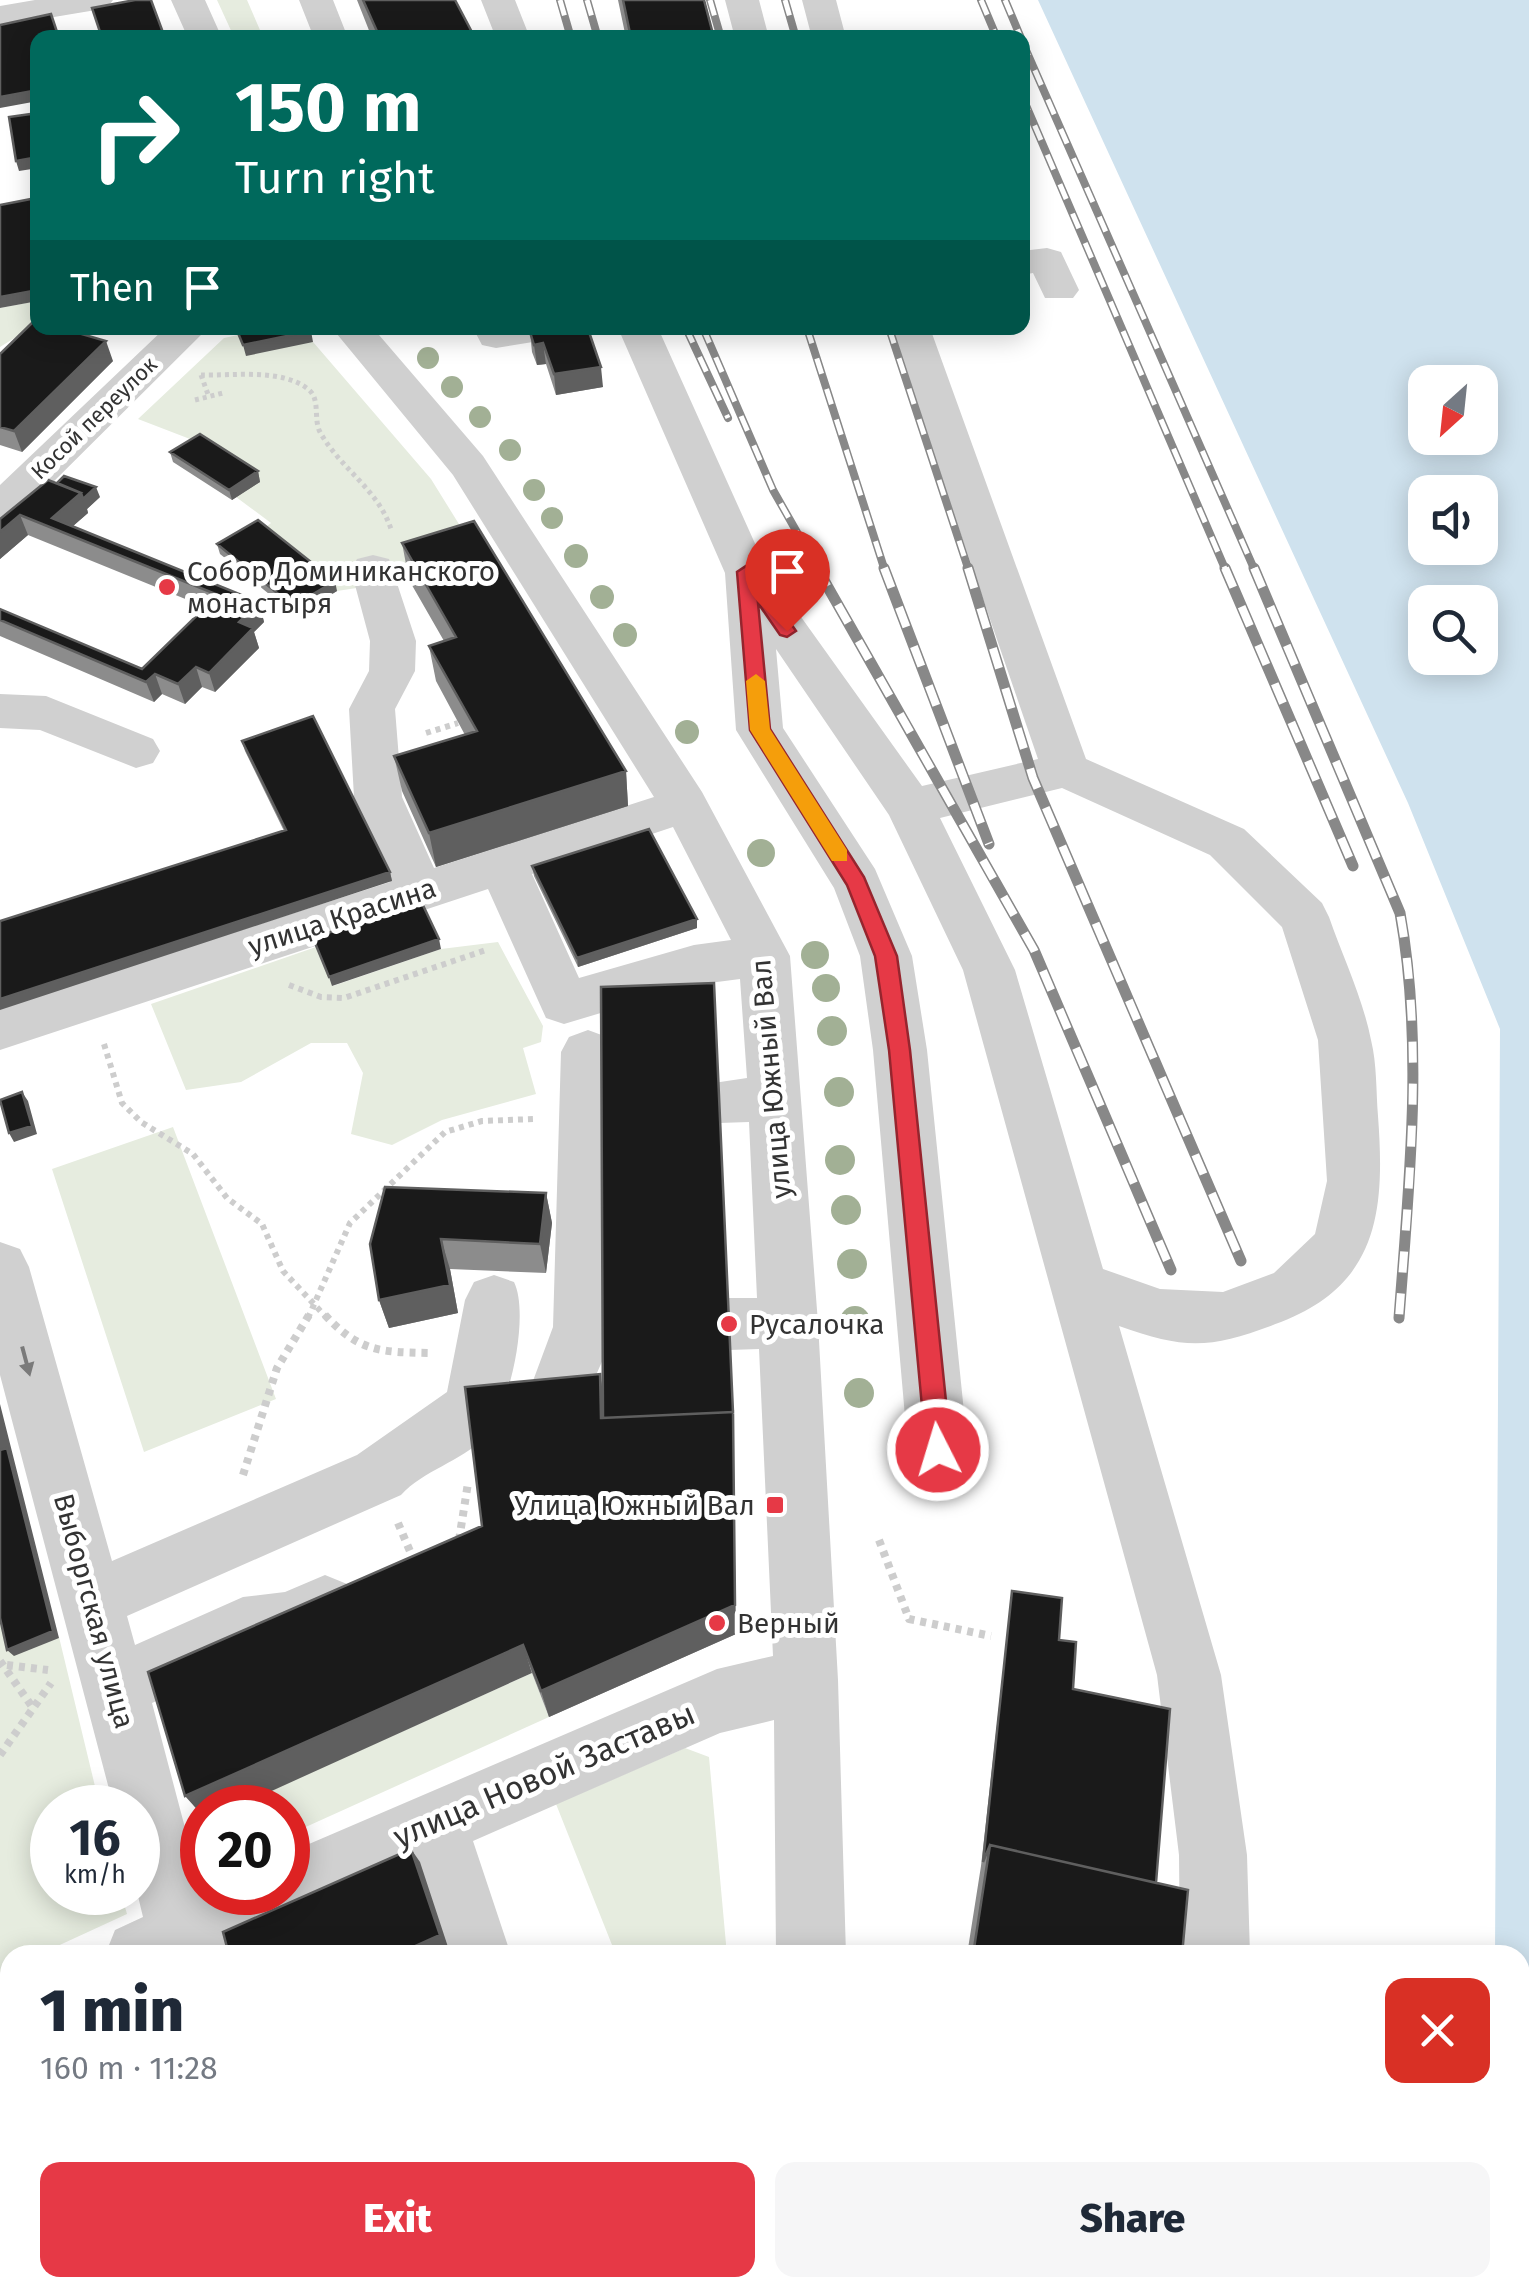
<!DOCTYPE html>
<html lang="en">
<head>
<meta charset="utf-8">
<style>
  :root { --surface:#fff; --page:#f6f6f7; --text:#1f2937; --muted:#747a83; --accent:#e63946 }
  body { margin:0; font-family:"Fira Sans",sans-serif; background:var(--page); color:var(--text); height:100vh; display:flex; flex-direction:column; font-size:38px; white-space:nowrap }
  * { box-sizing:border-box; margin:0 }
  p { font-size:32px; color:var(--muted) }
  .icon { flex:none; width:55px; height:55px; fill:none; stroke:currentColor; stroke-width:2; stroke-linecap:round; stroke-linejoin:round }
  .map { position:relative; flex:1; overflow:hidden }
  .side { position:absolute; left:0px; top:1945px; width:1530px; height:352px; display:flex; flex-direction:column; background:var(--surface); border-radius:30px 30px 0 0; box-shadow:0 5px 25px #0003 }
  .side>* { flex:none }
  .hud { position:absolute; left:30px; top:30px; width:1000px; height:305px; border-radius:20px; box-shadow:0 5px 25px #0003; background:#00695c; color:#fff; overflow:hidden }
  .needle { width:65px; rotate:207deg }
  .controls { position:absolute; left:1408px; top:365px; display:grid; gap:20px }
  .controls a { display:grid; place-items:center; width:90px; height:90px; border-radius:20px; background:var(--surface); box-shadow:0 5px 25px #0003; font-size:50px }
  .speed { position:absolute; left:30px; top:1785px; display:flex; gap:20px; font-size:50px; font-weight:700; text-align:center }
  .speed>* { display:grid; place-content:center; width:130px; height:130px; border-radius:50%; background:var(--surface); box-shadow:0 5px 25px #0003; line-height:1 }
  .speed small { font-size:25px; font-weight:400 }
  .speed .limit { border:15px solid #d22; background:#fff; color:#111 }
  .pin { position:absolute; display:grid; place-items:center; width:85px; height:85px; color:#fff; margin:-102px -42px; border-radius:50% 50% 50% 0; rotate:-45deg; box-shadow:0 0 10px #0007 }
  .pin .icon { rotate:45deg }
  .me { position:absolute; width:110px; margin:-55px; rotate:355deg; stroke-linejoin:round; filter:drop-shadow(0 0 8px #0008) }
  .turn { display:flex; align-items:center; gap:35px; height:210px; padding:0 40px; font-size:45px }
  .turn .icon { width:130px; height:130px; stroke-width:2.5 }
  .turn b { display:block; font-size:70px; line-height:85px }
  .then { display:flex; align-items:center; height:95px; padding:0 40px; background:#0003; gap:20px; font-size:38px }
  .round { display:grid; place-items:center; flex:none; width:105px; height:105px; border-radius:20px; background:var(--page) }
  .head { display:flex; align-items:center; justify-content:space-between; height:170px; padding:0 40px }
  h1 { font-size:60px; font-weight:800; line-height:75px }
  .cta { display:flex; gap:20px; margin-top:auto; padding:20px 40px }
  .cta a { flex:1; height:115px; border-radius:20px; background:var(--accent); color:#fff; font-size:40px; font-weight:800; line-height:115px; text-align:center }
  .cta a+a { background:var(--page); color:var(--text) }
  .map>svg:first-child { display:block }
</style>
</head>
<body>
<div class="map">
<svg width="1529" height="2296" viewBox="0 0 1529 2296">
  <rect width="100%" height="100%" fill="#fff"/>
  <path fill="#e6ecdf" d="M217,0h30l16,37h-29z
    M37,301v23l-37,23v-39z
    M271,328h30l130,151 49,79 -71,22 -72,11 -76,-60 10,-8 -35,-26 -33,-53 -65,-25 86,-81z
    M498,942l45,84 -2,16 -18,6 13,46 -94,26 -50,25 -41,-11 12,-61 -16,-30h-36l-70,39 -55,8 -35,-86 165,-57 17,39 108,-37z
    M173,1127l103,272 -132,53 -92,-283z
    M0,1598l59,39 41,170 -48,1v84l69,1 6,21 -89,41h-28v13l-10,4z
    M532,1673l17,44 -261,118v-27l-54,-1z
    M685,1748l24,9 18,198h-111l-60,-151z"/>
  <path fill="#cfe2ee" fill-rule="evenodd" d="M1038,0h491v2296h-36v-8h27v-333h-25l5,-926 -92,-226zM1425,382h55v56h-55zM1425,492h55v56h-55zM1425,602h55v56h-55z"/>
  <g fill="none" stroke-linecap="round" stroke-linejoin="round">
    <path stroke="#cdcdcd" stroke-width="5" stroke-dasharray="4 4" stroke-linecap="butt" d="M201,375c32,1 80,-7 107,14 13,10 5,30 12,43 21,38 59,57 72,100
      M201,375l8,22
      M195,400l28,-7"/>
    <path stroke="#cdcdcd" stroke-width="6" stroke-dasharray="5 5" stroke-linecap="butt" d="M426,733l32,-10
      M289,985l32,12 23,1 142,-48
      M104,1044l18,59 19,19 52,32 34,44 35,26 21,47 44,47
      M308,1318l42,-95 95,-91 37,-11 51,-2"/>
    <path stroke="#cdcdcd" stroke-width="8" stroke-dasharray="6 6" stroke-linecap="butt" d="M325,1315c34,37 56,37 103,38
      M243,1475l34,-107 32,-53
      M459,1540l9,-57
      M879,1540l30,79 82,17
      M0,1661l33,47
      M7,1665l41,5
      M0,1755l51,-72"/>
    <path fill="#d0d0d0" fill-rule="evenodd" d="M35,0h78l-5,7 -12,3 -96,16v-20z
      M171,0h34l17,38h-34z
      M299,0h34l15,38h-34z
      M481,0h34l15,38h-34z
      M725,0h34l10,38h-34z
      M802,0h34l10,38h-34z
      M1047,248l14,4 18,38 -6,8h-28l-12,-25 -11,2v-24z
      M165,328h43l-193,192 -15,4v-39z
      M332,328h41l110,128 219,336 88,164 28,367 20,357 8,275h-70l-2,-235 -54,13 -247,108 38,114h-70l-27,-88 -191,88h-118l10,-25 28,-13 -6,-25 1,-84h-24l-114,-433v-133l20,7 9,18 83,294 245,-106 90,-63 18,-92 9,-18 20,-7 20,7c16,32 -4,129 -30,156 -24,24 -60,32 -83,57l-274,121 8,29 108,-48 42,-5 40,-17 22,9 10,22 -10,22 -58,26 -42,5 -95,44 50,189h86v-39l429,-184 56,-13 -14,-307 -30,1 -21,-8 -8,-18 8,-18 21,-8h28l-8,-176 -30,1 -19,-6 -8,-16 8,-16 47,-7 -7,-99 -46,6 -130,39 -18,-6 -58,-129 -488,161v-42l390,-126 -36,-85 -5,-88 20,-38 1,-30 -19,-71 6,-11 16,-4 16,4 27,82 -1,30 -20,38 7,88 32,71 220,-71 -201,-322zM673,827l58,113 -37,5 -115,33 -47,-104z
      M473,328h97l-6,9 -68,11 -14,-3z
      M618,328h40l108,240 156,218 116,-27 -148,-431h40l156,431 158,70 78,74 7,14c14,40 34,82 42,123 6,24 5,51 7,76 7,94 1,168 -97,206 -68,26 -93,29 -162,4l102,349 26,180 3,100h-70l-1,-100 -22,-180 -194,-705 -74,-155 -113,-166 7,79 92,141 37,87 15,94 41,401 -9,20 -21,8 -21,-8 -9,-20 -35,-401 -13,-94 -26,-68 -98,-158 -11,-157zM1062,788l148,67 72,72 36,113 9,141 -12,53 -41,39 -51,19 -63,-3 -57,-20 -88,-299 -75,-152z
      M0,694l46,2 107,43 7,12 -7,12 -17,5 -96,-38 -40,-2z
      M588,1030l19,7 8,15 -4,275 -7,30 -26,59 -21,8 -21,-8 -9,-19 26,-70 8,-275 8,-15z
      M10,1981v72l-10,5v-72z
      M241,2288h76l3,8h-76z
      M455,2288h90l-3,8h-90z
      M734,2288h76l-2,8h-76z
      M1171,2288h76v8h-76z"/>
    <defs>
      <path id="rail-far1" d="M560,0l11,38
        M587,0l11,38
        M710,0l11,38
        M785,0l11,38
        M981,0l16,38
        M1005,0l16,38
        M1022,41l233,530
        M1022,96l204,475
        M686,328l42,90
        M703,328l70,162 46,81
        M807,328l78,243
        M889,328l80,243"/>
      <path id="rail" d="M817,568l217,382 137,320
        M884,568l105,276
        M968,568l65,210 208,483
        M1225,568l128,298
        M1254,568l146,345c24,133 9,271 -1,405"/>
    </defs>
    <use href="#rail-far1" stroke="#888" stroke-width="8"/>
    <use href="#rail" stroke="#888" stroke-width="11"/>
    <use href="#rail-far1" stroke="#fff" stroke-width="5" stroke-dasharray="16" stroke-linecap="butt"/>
    <use href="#rail" stroke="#fff" stroke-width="8" stroke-dasharray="21" stroke-linecap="butt"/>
    <path stroke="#cdcdcd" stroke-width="8" stroke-dasharray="6 6" stroke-linecap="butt" d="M398,1523l17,40"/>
  </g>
  <g fill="#a2b095">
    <circle cx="428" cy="358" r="11"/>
    <circle cx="452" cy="387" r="11"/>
    <circle cx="480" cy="417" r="11"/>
    <circle cx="510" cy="450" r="11"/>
    <circle cx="534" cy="490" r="11"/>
    <circle cx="552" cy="518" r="11"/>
    <circle cx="576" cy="556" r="12"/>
    <circle cx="602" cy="597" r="12"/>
    <circle cx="625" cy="635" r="12"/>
    <circle cx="687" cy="732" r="12"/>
    <circle cx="761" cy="853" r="14"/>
    <circle cx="815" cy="955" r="14"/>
    <circle cx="826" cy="988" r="14"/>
    <circle cx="832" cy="1031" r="15"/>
    <circle cx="839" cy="1092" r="15"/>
    <circle cx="840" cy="1160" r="15"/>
    <circle cx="846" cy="1210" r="15"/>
    <circle cx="852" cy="1264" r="15"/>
    <circle cx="855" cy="1321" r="15"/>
    <circle cx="859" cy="1393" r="15"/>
  </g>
  <path fill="#8c8c8c" d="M357,0h98l19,38h-102z
    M618,0h86l10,38h-88z
    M530,332h40l33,55 -47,8 -10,-31 -9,1 -5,-13z
    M0,354l113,7 -91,91 -22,-7z
    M170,452l88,19 2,11 -28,18 -59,-38z
    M100,497l-13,12 1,4 -15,13 186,76 5,20 -10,10 5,16 -44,44 -13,-5 -17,17 -23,-10 -8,8 -154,-66v-27l142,60 63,-62 -177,-72 -28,24v-40z
    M402,543l224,228 2,35 -192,61 -34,-76 -8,-35 71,-21 -29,-54 -7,-35 15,-5 -35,-61z
    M217,544l120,47 -41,25 -76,-62z
    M242,741l148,131 2,9 -108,-50 -39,-80z
    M532,866l165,53v9l-119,39 -44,-91z
    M546,1193l6,30 -6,50 -96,-4 8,44 -69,15 -10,-28 -9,-56z
    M600,1374l3,20 133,240 -187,83 -17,-44 -50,-147z
    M1012,1591l47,49 14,49 83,194 26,72h-215l14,-89z
    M894,2288h255l-1,8h-255z"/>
  <path fill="#5f5f5f" d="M38,90v11l-38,7v-11z
    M38,157v11l-19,3 -3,-10z
    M38,290v11l-38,7v-11z
    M311,331l2,11 -67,14 -3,-11z
    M106,341l7,20 -91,91 -8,-21z
    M543,343l3,21 -9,1 -3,-20z
    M601,367l2,20 -47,8 -2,-21z
    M258,471l2,11 -28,18 -3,-10z
    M96,487l4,10 -13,12 1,4 -23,20 -13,-15 29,-25z
    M20,515l8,20 -28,24v-27z
    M335,581l2,10 -41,25 -3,-10z
    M259,602l5,20 -10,10 5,16 -44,44 -6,-19 30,-51z
    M196,667l6,20 -17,17 -7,-20z
    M155,674l7,20 -8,8 -8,-20z
    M626,771l2,35 -192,61 -7,-34z
    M390,872l2,9 -392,129v-11z
    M697,919v9l-119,39 -1,-9z
    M439,939l2,10 -109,37 -3,-9z
    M22,1092l6,9 9,33 -23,8 -5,-9z
    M546,1193l6,30 -6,50 -6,-29z
    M441,1239l9,30 8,44 -69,15 -10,-28z
    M600,1374l5,36 1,22 -5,-14z
    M0,1404l59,234 -45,18 -7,-6 -7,-190z
    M733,1412l3,222 -187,83 -8,-26z
    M523,1645l9,28 -298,135h-32v7l-17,-19z
    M411,1849l9,13 28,85 -18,8h-17l-2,-7z
    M10,2265v9l-10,5v-9z
    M398,2288h16l-18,8h-16z"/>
  <path fill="#1a1a1a" stroke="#5f5f5f" stroke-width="2.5" d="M135,0h16l14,38h-63l-10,-30z
    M363,0h92l19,36 -94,2z
    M623,0h81l10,38h-83z
    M51,14l8,24h-21v23h-2l2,29 -38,7v-72z
    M38,113v44l-22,4 -7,-44z
    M31,199l7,28v63l-38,7v-92z
    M35,320l3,1v7h23l45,13 -92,90 -14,-4v-73z
    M236,328h71l4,3 -68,14z
    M558,328h10l2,4 18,-3 13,38 -47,7 -11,-31 -9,2 -4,-13z
    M200,434l58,37 -29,19 -59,-38z
    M64,476l32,11 -13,12 -2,-6 -24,-10z
    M48,480l33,13 -29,25 207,84 -20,20 14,6 -44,45 -13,-6 -18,17 -23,-10 -9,8 -146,-62v-11l142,60 76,-74 -198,-80 -20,17v-13z
    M258,520l77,61 -42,25 -76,-62z
    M474,521l152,250 -197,62 -35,-77 83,-25 -48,-85 27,-9 -54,-94z
    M313,716l77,156 -390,127v-78l286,-91 -44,-89z
    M649,829l48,90 -120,39 -45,-92z
    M421,901l18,38 -110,38 -16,-39z
    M714,983l19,429 -130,6 -2,-431z
    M22,1092l10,34 -23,7 -9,-33z
    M385,1187l161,6 -6,51 -99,-5 9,46 -71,15 -9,-56z
    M600,1374l1,44 132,-6 2,193 -194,86 -18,-46 -338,151 -37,-124 334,-146 -17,-139z
    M7,1448l46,183 -46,19 -7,-32v-168z
    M1012,1591l50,7 -3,42 17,2 -3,47 97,20 -14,174 -166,-38 -7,17z
    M990,1845l198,45 -6,65h-209z
    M411,1849l29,86 -29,13 2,7h-184l-6,-23z
    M10,2035v230l-10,5v-231z
    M324,2288h74l-18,8h-54z
    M532,2288h160l-2,8h-161z
    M899,2288h250l-1,8h-250z"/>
  <defs><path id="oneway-solid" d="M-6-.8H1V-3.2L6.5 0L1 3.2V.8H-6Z" transform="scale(2.5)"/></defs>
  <use fill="#7a7a7a" href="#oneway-solid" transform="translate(26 1361) rotate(75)"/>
  <path fill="#e63946" stroke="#96252e" stroke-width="2.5" d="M746,566l6,2 44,63 -9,6 -7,-2 -22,-32 12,126 94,148 33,79 13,94 41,400 -4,9 -9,3 -9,-3 -3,-9 -37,-400 -14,-94 -28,-71 -97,-155 -13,-158z"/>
  <path fill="#f59e0b" d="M756,674l9,7 5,48 77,121v11h-15l-82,-131 -4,-49z"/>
  <g fill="#e63946" stroke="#fff" stroke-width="4">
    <circle cx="167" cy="587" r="10"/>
    <circle cx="729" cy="1324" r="10"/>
    <rect x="765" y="1495" width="20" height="20" rx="5"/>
    <circle cx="717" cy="1623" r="10"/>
  </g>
  <g text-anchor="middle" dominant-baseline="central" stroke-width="10" stroke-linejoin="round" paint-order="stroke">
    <g font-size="22" fill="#333" stroke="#fff">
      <text transform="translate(94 418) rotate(-44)">Косой переулок</text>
    </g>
    <g font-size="28" fill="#333" stroke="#fff" text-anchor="start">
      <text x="187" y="571">Собор Доминиканского<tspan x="187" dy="32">монастыря</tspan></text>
      <text x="749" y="1324">Русалочка</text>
      <text x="755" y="1505" text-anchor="end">Улица Южный Вал</text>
      <text x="737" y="1623">Верный</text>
    </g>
    <g font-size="28" fill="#333" stroke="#fff">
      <text transform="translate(342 917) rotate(-18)">улица Красина</text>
      <text transform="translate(771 1079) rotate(-95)">улица Южный Вал</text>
      <text transform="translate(94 1611) rotate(75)">Выборгская улица</text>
    </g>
    <g font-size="32" fill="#333" stroke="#fff">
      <text transform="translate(544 1775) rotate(-23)">улица Новой Заставы</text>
    </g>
  </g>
</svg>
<div class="controls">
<a><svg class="needle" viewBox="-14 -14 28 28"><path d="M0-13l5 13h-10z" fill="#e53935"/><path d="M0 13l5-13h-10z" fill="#747a83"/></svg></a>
<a><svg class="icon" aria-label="sound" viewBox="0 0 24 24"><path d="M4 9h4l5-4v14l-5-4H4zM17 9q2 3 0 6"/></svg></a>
<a><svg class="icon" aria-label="search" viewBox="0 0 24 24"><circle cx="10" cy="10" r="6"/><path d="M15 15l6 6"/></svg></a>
</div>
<div class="speed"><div>16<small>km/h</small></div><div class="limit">20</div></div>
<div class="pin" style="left:787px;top:631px;background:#d93025"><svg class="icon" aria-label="arrive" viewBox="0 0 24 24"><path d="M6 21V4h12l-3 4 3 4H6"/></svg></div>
<svg class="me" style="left:938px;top:1450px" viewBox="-20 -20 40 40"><circle r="17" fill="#e63946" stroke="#fff" stroke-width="3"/><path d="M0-11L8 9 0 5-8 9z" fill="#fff"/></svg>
<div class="hud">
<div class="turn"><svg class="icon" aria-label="right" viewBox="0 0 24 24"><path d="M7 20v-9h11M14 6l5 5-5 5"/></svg><div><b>150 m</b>Turn right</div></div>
<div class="then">Then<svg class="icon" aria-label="arrive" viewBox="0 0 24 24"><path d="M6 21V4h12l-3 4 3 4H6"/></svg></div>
</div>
<section class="side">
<div class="head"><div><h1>1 min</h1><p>160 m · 11:28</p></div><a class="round" style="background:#d93025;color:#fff"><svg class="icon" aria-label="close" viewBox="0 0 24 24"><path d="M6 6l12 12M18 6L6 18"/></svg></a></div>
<div class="cta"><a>Exit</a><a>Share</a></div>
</section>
</div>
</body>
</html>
